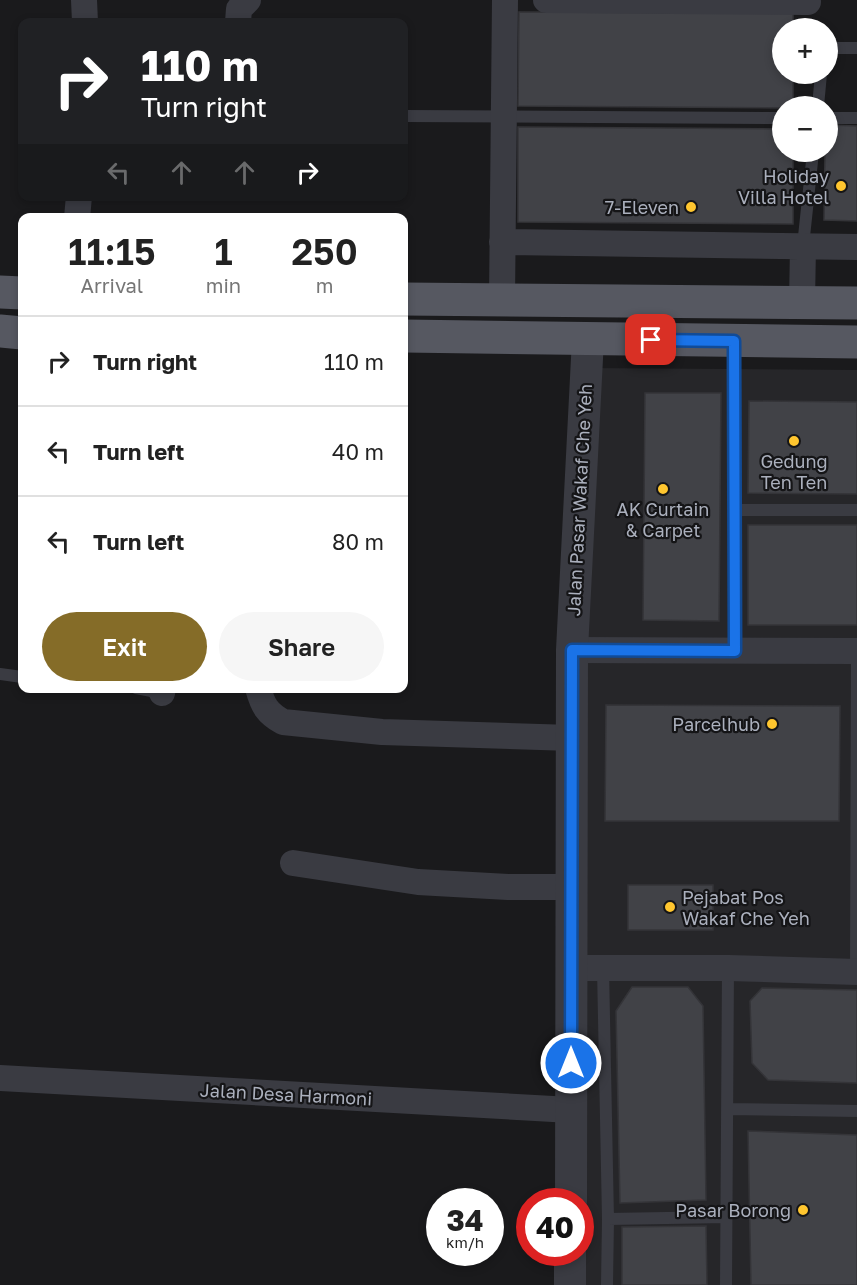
<!DOCTYPE html>
<html lang="en">
<head>
<meta charset="utf-8">
<style>
  :root { --surface:#fff; --page:#f6f6f6; --text:#222; --muted:#767676; --line:#e0e0e0; --accent:#856c28 }
  body { margin:0; font-family:"Golos Text",sans-serif; background:var(--page); color:var(--text); height:100vh; display:flex; flex-direction:column; font-size:22px; white-space:nowrap }
  * { box-sizing:border-box; margin:0 }
  p { font-size:20px; color:var(--muted) }
  .icon { flex:none; width:33px; height:33px; fill:none; stroke:currentColor; stroke-width:2; stroke-linecap:round; stroke-linejoin:round }
  .map { position:relative; flex:1; overflow:hidden }
  .sheet { position:absolute; left:18px; top:213px; width:390px; height:480px; display:flex; flex-direction:column; background:var(--surface); border-radius:12px; box-shadow:0 3px 9px #0003 }
  .sheet>* { flex:none }
  .top-card { position:absolute; left:18px; top:18px; width:390px; height:183px; border-radius:12px; box-shadow:0 3px 9px #0003; background:#202124; color:#fff; overflow:hidden }
  .fabs { position:absolute; left:772px; top:18px; display:grid; gap:12px }
  .fabs a { display:grid; place-items:center; width:66px; height:66px; border-radius:50%; background:var(--surface); box-shadow:0 3px 9px #0003; font-size:30px }
  .speed { position:absolute; left:426px; top:1188px; display:flex; gap:12px; font-size:30px; font-weight:700; text-align:center }
  .speed>* { display:grid; place-content:center; width:78px; height:78px; border-radius:50%; background:var(--surface); box-shadow:0 3px 9px #0003; line-height:1 }
  .speed small { font-size:15px; font-weight:400 }
  .speed .limit { border:9px solid #d22; background:#fff; color:#111 }
  .pin { position:absolute; display:grid; place-items:center; width:51px; height:51px; color:#fff; margin:-26px; border-radius:12px; box-shadow:0 3px 9px #0006 }
  .me { position:absolute; width:66px; margin:-33px; rotate:0deg; stroke-linejoin:round; filter:drop-shadow(0 0 4px #0008) }
  .turn { display:flex; align-items:center; gap:21px; height:126px; padding:0 24px; font-size:27px }
  .turn .icon { width:78px; height:78px; stroke-width:2.5 }
  .turn b { display:block; font-size:42px; line-height:51px }
  .lanes { display:flex; align-items:center; height:57px; padding:0 24px; background:#0003; justify-content:center; gap:30px; direction:ltr }
  .lanes .off { opacity:.35 }
  .eta { display:flex; justify-content:space-evenly; align-items:center; height:102px; text-align:center }
  .eta b { font-size:36px; font-weight:600; line-height:42px }
  .button { display:flex; gap:12px; margin-top:auto; padding:12px 24px }
  .button a { flex:1; height:69px; border-radius:36px; background:var(--accent); color:#fff; font-size:24px; font-weight:600; line-height:69px; text-align:center }
  .button a+a { background:var(--page); color:var(--text) }
  ul { padding:0; list-style:none }
  li { display:flex; align-items:center; gap:18px; height:90px; padding:0 24px; border-top:2px solid var(--line) }
  li div { flex:1 }
  li b { display:block; font-size:22px }
  li em { font-style:normal }
  .map>svg:first-child { display:block }
</style>
</head>
<body>
<div class="map">
<svg width="857" height="1285" viewBox="0 0 857 1285">
  <rect width="100%" height="100%" fill="#1a1a1c"/>
  <path fill="#262629" d="M585,368l272,2v915h-287l10,-33z"/>
  <path fill="#414247" stroke="#343438" stroke-width="1.5" d="M519,12l274,1v15h-10v46h10v32h-10v2l-265,-2z
    M828,125l29,1v95l-33,-1 1,-68h3z
    M518,127l265,2v23h10v72l-275,-2z
    M645,393h76l-2,228 -76,-1z
    M749,401l108,1v92l-109,-1z
    M748,525h109v100h-109z
    M606,705l234,1 -1,115h-234z
    M628,885h85v45h-85z
    M632,987h56l15,19 3,194 -86,3 -4,-192z
    M762,988l95,2v93l-89,-3 -16,-17 -2,-62z
    M748,1131l109,4v150h-106z
    M706,1226l1,59h-85v-58z"/>
  <g fill="none" stroke-linecap="round" stroke-linejoin="round">
    <path stroke="#3a3b42" stroke-width="12" d="M828,48h29
      M818,106l3,-32
      M404,116l379,2
      M828,118h29
      M803,246l10,-94
      M734,343l1,307
      M735,510h122
      M0,674l22,3
      M136,688l26,5
      M603,968l5,251 -1,66
      M856,972l1,-321
      M727,1109l130,2
      M608,1219l118,-2
      M726,1285l2,-317"/>
    <path stroke="#3a3b42" stroke-width="26" d="M84,0l1,22
      M546,0l262,2
      M238,22l1,-13 9,-9
      M77,218l2,-22
      M502,242l355,5
      M502,300l3,-300
      M802,303l1,-57
      M572,650l285,1
      M258,688c5,18 9,25 25,34l99,10 190,6
      M162,693l1,-5
      M293,863l125,19 90,5h63
      M571,968h157l129,4
      M0,1078l571,32"/>
    <path stroke="#3a3b42" stroke-width="32" d="M571,1202l1,-552 16,-311
      M570,1285v-33"/>
    <path stroke="#565861" stroke-width="33" d="M0,292l22,1
      M404,299l453,4
      M0,331l22,2
      M404,336l453,6"/>
  </g>
  <g fill="none" stroke-linecap="round" stroke-linejoin="round">
    <defs>
      <path id="route" d="M571,1063l1,-413 163,1 -1,-310 -83,-1"/>
    </defs>
    <use href="#route" stroke="#114b97" stroke-width="15"/>
    <use href="#route" stroke="#1a73e8" stroke-width="10"/>
  </g>
  <g fill="#ffc62f" stroke="#151517" stroke-width="2">
    <circle cx="841" cy="186" r="6"/>
    <circle cx="691" cy="207" r="6"/>
    <circle cx="794" cy="441" r="6"/>
    <circle cx="663" cy="489" r="6"/>
    <circle cx="772" cy="724" r="6"/>
    <circle cx="670" cy="907" r="6"/>
    <circle cx="803" cy="1210" r="6"/>
  </g>
  <g text-anchor="middle" dominant-baseline="central" stroke-width="4.5" stroke-linejoin="round" paint-order="stroke">
    <g font-size="18" fill="#abb0bd" stroke="#151517" text-anchor="end">
      <text x="829" y="176">Holiday<tspan x="829" dy="21">Villa Hotel</tspan></text>
      <text x="679" y="207">7-Eleven</text>
      <text x="794" y="461" text-anchor="middle">Gedung<tspan x="794" dy="21">Ten Ten</tspan></text>
      <text x="663" y="509" text-anchor="middle">AK Curtain<tspan x="663" dy="21">&amp; Carpet</tspan></text>
      <text x="760" y="724">Parcelhub</text>
      <text x="682" y="897" text-anchor="start">Pejabat Pos<tspan x="682" dy="21">Wakaf Che Yeh</tspan></text>
      <text x="791" y="1210">Pasar Borong</text>
    </g>
    <g font-size="18" fill="#abb0bd" stroke="#151517">
      <text transform="translate(579 500) rotate(-87)">Jalan Pasar Wakaf Che Yeh</text>
      <text transform="translate(286 1094) rotate(3)">Jalan Desa Harmoni</text>
    </g>
  </g>
</svg>
<div class="fabs">
<a>+</a>
<a>−</a>
</div>
<div class="speed"><div>34<small>km/h</small></div><div class="limit">40</div></div>
<div class="pin" style="left:651px;top:340px;background:#d93025"><svg class="icon" aria-label="arrive" viewBox="0 0 24 24"><path d="M6 21V4h12l-3 4 3 4H6"/></svg></div>
<svg class="me" style="left:571px;top:1063px" viewBox="-20 -20 40 40"><circle r="17" fill="#1a73e8" stroke="#fff" stroke-width="3"/><path d="M0-11L8 9 0 5-8 9z" fill="#fff"/></svg>
<div class="top-card">
<div class="turn"><svg class="icon" aria-label="right" viewBox="0 0 24 24"><path d="M7 20v-9h11M14 6l5 5-5 5"/></svg><div><b>110 m</b>Turn right</div></div>
<div class="lanes"><svg class="icon off" aria-label="left" viewBox="0 0 24 24"><path d="M17 20v-9H6M10 6l-5 5 5 5"/></svg><svg class="icon off" aria-label="ahead" viewBox="0 0 24 24"><path d="M12 20V5M6 11l6-6 6 6"/></svg><svg class="icon off" aria-label="ahead" viewBox="0 0 24 24"><path d="M12 20V5M6 11l6-6 6 6"/></svg><svg class="icon" aria-label="right" viewBox="0 0 24 24"><path d="M7 20v-9h11M14 6l5 5-5 5"/></svg></div>
</div>
<section class="sheet">
<div class="eta">
<div><b>11:15</b><p>Arrival</p></div>
<div><b>1</b><p>min</p></div>
<div><b>250</b><p>m</p></div>
</div>
<ul>
<li><svg class="icon" aria-label="right" viewBox="0 0 24 24"><path d="M7 20v-9h11M14 6l5 5-5 5"/></svg><div><b>Turn right</b></div><em>110 m</em></li>
<li><svg class="icon" aria-label="left" viewBox="0 0 24 24"><path d="M17 20v-9H6M10 6l-5 5 5 5"/></svg><div><b>Turn left</b></div><em>40 m</em></li>
<li><svg class="icon" aria-label="left" viewBox="0 0 24 24"><path d="M17 20v-9H6M10 6l-5 5 5 5"/></svg><div><b>Turn left</b></div><em>80 m</em></li>
</ul>
<div class="button"><a>Exit</a><a>Share</a></div>
</section>
</div>
</body>
</html>
